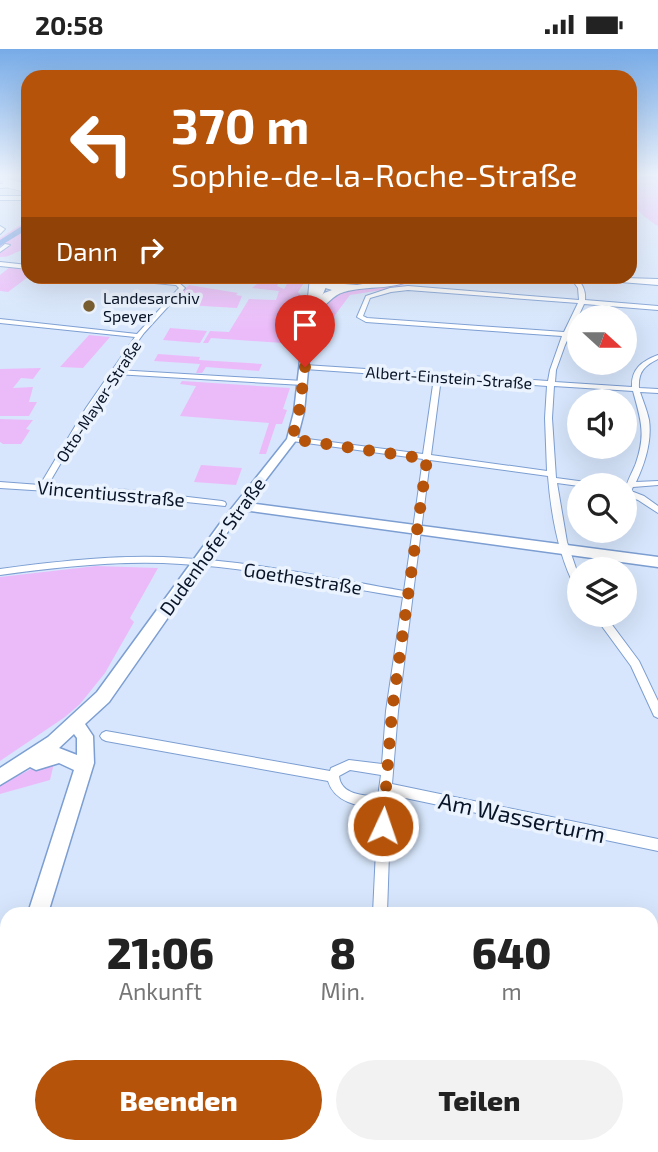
<!DOCTYPE html>
<html lang="de">
<head>
<meta charset="utf-8">
<style>
  :root { --surface:#fff; --page:#f2f2f2; --text:#222; --muted:#767676; --accent:#b45309 }
  body { margin:0; font-family:"Exo 2",sans-serif; background:var(--page); color:var(--text); height:100vh; display:flex; flex-direction:column; font-size:26px; white-space:nowrap }
  * { box-sizing:border-box; margin:0 }
  p { font-size:23px; color:var(--muted) }
  .icon { flex:none; width:38px; height:38px; fill:none; stroke:currentColor; stroke-width:2; stroke-linecap:round; stroke-linejoin:round }
  .map { position:relative; flex:1; overflow:hidden }
  .side { position:absolute; left:0px; top:858px; width:658px; height:247px; display:flex; flex-direction:column; background:var(--surface); border-radius:21px 21px 0 0; box-shadow:0 7px 28px #0002 }
  .side>* { flex:none }
  .top-card { position:absolute; left:21px; top:21px; width:616px; height:214px; border-radius:21px; box-shadow:0 7px 28px #0002; background:#b45309; color:#fff; overflow:hidden }
  .needle { width:46px; rotate:111deg }
  .controls { position:absolute; left:567px; top:256px; display:grid; gap:14px }
  .controls a { display:grid; place-items:center; width:70px; height:70px; border-radius:50%; background:var(--surface); box-shadow:0 7px 28px #0002; font-size:35px }
  .pin { position:absolute; display:grid; place-items:center; width:60px; height:60px; color:#fff; margin:-72px -30px; border-radius:50% 50% 50% 0; rotate:-45deg; box-shadow:0 0 7px #0007 }
  .pin .icon { rotate:45deg }
  .me { position:absolute; width:77px; margin:-38px; rotate:3deg; stroke-linejoin:round; filter:drop-shadow(0 0 5px #0008) }
  .turn { display:flex; align-items:center; gap:24px; height:147px; padding:0 35px; font-size:32px }
  .turn .icon { width:91px; height:91px; stroke-width:2.5 }
  .turn b { display:block; font-size:49px; line-height:60px }
  .then { display:flex; align-items:center; height:66px; padding:0 35px; background:#0003; gap:14px; font-size:26px }
  .eta { display:flex; justify-content:space-evenly; align-items:center; height:119px; text-align:center }
  .eta b { font-size:42px; font-weight:800; line-height:49px }
  .button { display:flex; gap:14px; margin-top:auto; padding:14px 35px }
  .button a { flex:1; height:80px; border-radius:42px; background:var(--accent); color:#fff; font-size:28px; font-weight:800; line-height:80px; text-align:center }
  .button a+a { background:var(--page); color:var(--text) }
  .status { display:flex; justify-content:space-between; align-items:center; height:49px; padding:0 35px; background:var(--surface); direction:ltr }
  .status svg { height:19px; fill:currentColor }
  .map>svg:first-child { display:block }
</style>
</head>
<body>
<div class="status"><b>20:58</b><svg viewBox="0 0 49 12"><path d="M0 12V9h3v3zM5 12V6h3v6zM10 12V3h3v9zM15 12V0h3v12zM26 1h20v11H26zM47 4h2v5h-2z"/></svg></div>
<div class="map">
<svg width="658" height="1103" viewBox="0 0 658 1103">
  <rect width="100%" height="100%" fill="#d7e6fc"/>
  <path fill="#ebbbf9" d="M633,127h25v50c-22,-14 -28,-22 -28,-48z
    M28,171v30c-12,-1 -17,8 -28,7v-19z
    M10,218l18,2v8l-20,15 -8,-1v-16z
    M266,228h15l-4,9 7,3 7,-12h17l-10,15 6,8 -7,44 -86,-6 -3,5h-5l7,-12 19,1 20,-33 27,1 3,-9 -27,-3z
    M419,228h5l-30,11 -44,7 -15,20 -5,24 -11,-1c2,-10 2,-23 7,-32 12,-22 70,-21 93,-29z
    M189,236l49,8 -2,2 6,1 -5,12 -67,-4z
    M170,279l37,3 -7,12 -37,-3z
    M89,286l21,2 -27,31 -23,-1z
    M158,305l42,3 -1,3 63,4 -3,7 -53,-4 -4,6h-6l4,-9 -46,-3z
    M41,319l-8,11 -12,-1 -8,10 20,-1 -4,15h8l-8,14h-29v-47z
    M182,332l108,7 -7,21 4,1 -5,14h-6l-10,30h-7l10,-31 -89,-7 16,-30 -16,-2z
    M0,370l33,1 -7,9 4,1 -9,14h-18l-3,-2z
    M201,416l41,3 -6,17 -42,-3z
    M96,517l62,2 -28,50 4,4 -29,51 -25,31 -15,13 -65,44v-184z
    M54,714l-4,17 -50,14v-9l39,-20z"/>
  <g fill="none" stroke-linecap="round" stroke-linejoin="round">
    <path fill="#6e9de5" fill-rule="evenodd" d="M25,175h3v5l-28,17v-6z"/>
    <defs>
      <path id="street" d="M0,177l5,3 -5,5z
        M5,195l5,1 -10,7v-4z
        M0,213l28,3v4l-28,-3z
        M110,228l68,5 7,6 -41,45 -27,37 186,11 3,2 -3,2 -188,-11 -22,34 -45,77 80,5 94,11 3,1 1,2 -1,2 -97,-10 -128,-8v-6l40,3 46,-77 49,-71 -135,-14v-4l137,15 42,-46 -3,-3 -64,-6z
        M570,228h6c6,7 10,13 9,23l73,6v4l-74,-6 -19,41 -9,25 -1,12 77,5c-1,-18 10,-26 26,-32v4c-14,7 -20,13 -19,29l19,1v4l-18,-1c3,9 7,18 9,28 3,21 -4,43 -13,62l22,-1v4l-25,2 -2,4 13,5 14,10v7l-20,-13 -13,-5c0,-12 7,-21 11,-32 10,-29 5,-43 -3,-72l-79,-5 -2,32 4,60 30,4 4,3h-11v1l-22,-3 10,59 12,35v13l-3,-1c-18,-34 -25,-75 -28,-113l-118,-16 -32,251 -6,73 266,55v12l-267,-56 -4,118h-14l5,-105c-20,-2 -43,-5 -50,-27l-222,-40 -4,-2 -2,-3 2,-3 4,-2 224,40 1,-3 18,-8 33,4 4,-53 17,-114c-74,-12 -147,-29 -222,-33 -61,-4 -121,3 -181,11v-6c60,-8 121,-15 181,-11 75,4 149,20 223,33l19,-132 -131,-18 -4,-2 4,-2 131,17 11,-76 -129,-9 -3,-2 3,-2 243,16 2,-11 12,-34 -196,-14 -9,-5 9,-21 24,-8 18,-2 171,14 -1,-12zM408,241l170,13 -14,29 -197,-14 -4,-2 7,-18 21,-6zM441,329l106,8 -2,32 2,53 -116,-16zM350,721l31,5 -3,22c-15,-2 -37,-2 -39,-21z
        M593,565h11l35,47 19,40v17l-4,-2 -23,-50z
        M651,1011l7,2v16l-7,-2z"/>
      <path id="secondary" d="M322,228h8l-17,41 -9,94 -7,27 -49,64 410,54v10l-415,-57 -134,192 -24,22 8,12 1,27 -46,150h-20l46,-143 -15,-7 -23,7 -6,-3 -30,18v-17l48,-31 49,-45 127,-174 63,-79 7,-27 11,-94zM74,685l3,4v17l-18,-7z
        M7,955v42l-7,3v-42z"/>
      <path id="highway" d="M28,133v4l-28,2v-4z
        M0,147h28v4h-28z
        M310,228h10l-2,23 6,-7 8,-3 -10,-3v-10h10l-1,6 26,2 46,-8h14c-21,14 -50,8 -73,15 -12,3 -17,14 -27,19l-10,-4z
        M590,228l68,2v6l-63,-5z"/>
    </defs>
    <use href="#street" stroke="#7c9ed2" stroke-width="2"/>
    <use href="#secondary" stroke="#7c9ed2" stroke-width="3"/>
    <use href="#highway" stroke="#7c9ed2" stroke-width="2"/>
    <use href="#street" fill="#fff" fill-rule="evenodd"/>
    <use href="#secondary" fill="#fff" fill-rule="evenodd"/>
    <use href="#highway" fill="#fff" fill-rule="evenodd"/>
    <defs>
      <path id="highway-bridge" d="M7,134l16,4"/>
    </defs>
    <use href="#highway-bridge" stroke="#7c9ed2" stroke-width="10" stroke-linecap="butt"/>
    <use href="#highway-bridge" stroke="#fff" stroke-width="9"/>
  </g>
  <linearGradient id="sky" x2="0" y2="1"><stop stop-color="#77abe7"/><stop offset="0.45" stop-color="#edf4fe"/><stop offset="1" stop-color="#edf4fe" stop-opacity="0"/></linearGradient>
  <rect width="658" height="281" fill="url(#sky)"/>
  <g fill="none" stroke-linecap="round" stroke-linejoin="round">
    <path stroke="#b45309" stroke-width="12" stroke-dasharray="0 21.6" d="M305,318l-6,45 -7,27 135,20 -35,252 -9,115"/>
  </g>
  <circle fill="#7a5f31" stroke="#ebf3fe" stroke-width="2.5" cx="89" cy="257" r="7"/>
  <g text-anchor="middle" dominant-baseline="central" stroke-width="7" stroke-linejoin="round" paint-order="stroke">
    <g font-size="16" fill="#081427" stroke="#ebf3fe" text-anchor="start">
      <text x="103" y="248">Landesarchiv<tspan x="103" dy="18">Speyer</tspan></text>
    </g>
    <g font-size="16" fill="#081427" stroke="#ebf3fe">
      <text transform="translate(449 328) rotate(4)">Albert-Einstein-Straße</text>
      <text transform="translate(98 352) rotate(-57)">Otto-Mayer-Straße</text>
    </g>
    <g font-size="19" fill="#081427" stroke="#ebf3fe">
      <text transform="translate(111 444) rotate(5)">Vincentiusstraße</text>
      <text transform="translate(212 497) rotate(-54)">Dudenhofer Straße</text>
      <text transform="translate(303 529) rotate(9)">Goethestraße</text>
    </g>
    <g font-size="23" fill="#081427" stroke="#ebf3fe">
      <text transform="translate(522 768) rotate(12)">Am Wasserturm</text>
    </g>
  </g>
</svg>
<div class="controls">
<a><svg class="needle" viewBox="-14 -14 28 28"><path d="M0-13l5 13h-10z" fill="#e53935"/><path d="M0 13l5-13h-10z" fill="#767676"/></svg></a>
<a><svg class="icon" aria-label="sound" viewBox="0 0 24 24"><path d="M4 9h4l5-4v14l-5-4H4zM17 9q2 3 0 6"/></svg></a>
<a><svg class="icon" aria-label="search" viewBox="0 0 24 24"><circle cx="10" cy="10" r="6"/><path d="M15 15l6 6"/></svg></a>
<a><svg class="icon" aria-label="layers" viewBox="0 0 24 24"><path d="M12 4l9 5-9 5-9-5zM3 14l9 5 9-5"/></svg></a>
</div>
<div class="pin" style="left:305px;top:318px;background:#d93025"><svg class="icon" aria-label="arrive" viewBox="0 0 24 24"><path d="M6 21V4h12l-3 4 3 4H6"/></svg></div>
<svg class="me" style="left:383px;top:777px" viewBox="-20 -20 40 40"><circle r="17" fill="#b45309" stroke="#fff" stroke-width="3"/><path d="M0-11L8 9 0 5-8 9z" fill="#fff"/></svg>
<div class="top-card">
<div class="turn"><svg class="icon" aria-label="left" viewBox="0 0 24 24"><path d="M17 20v-9H6M10 6l-5 5 5 5"/></svg><div><b>370 m</b>Sophie-de-la-Roche-Straße</div></div>
<div class="then">Dann<svg class="icon" aria-label="right" viewBox="0 0 24 24"><path d="M7 20v-9h11M14 6l5 5-5 5"/></svg></div>
</div>
<section class="side">
<div class="eta">
<div><b>21:06</b><p>Ankunft</p></div>
<div><b>8</b><p>Min.</p></div>
<div><b>640</b><p>m</p></div>
</div>
<div class="button"><a>Beenden</a><a>Teilen</a></div>
</section>
</div>
</body>
</html>
